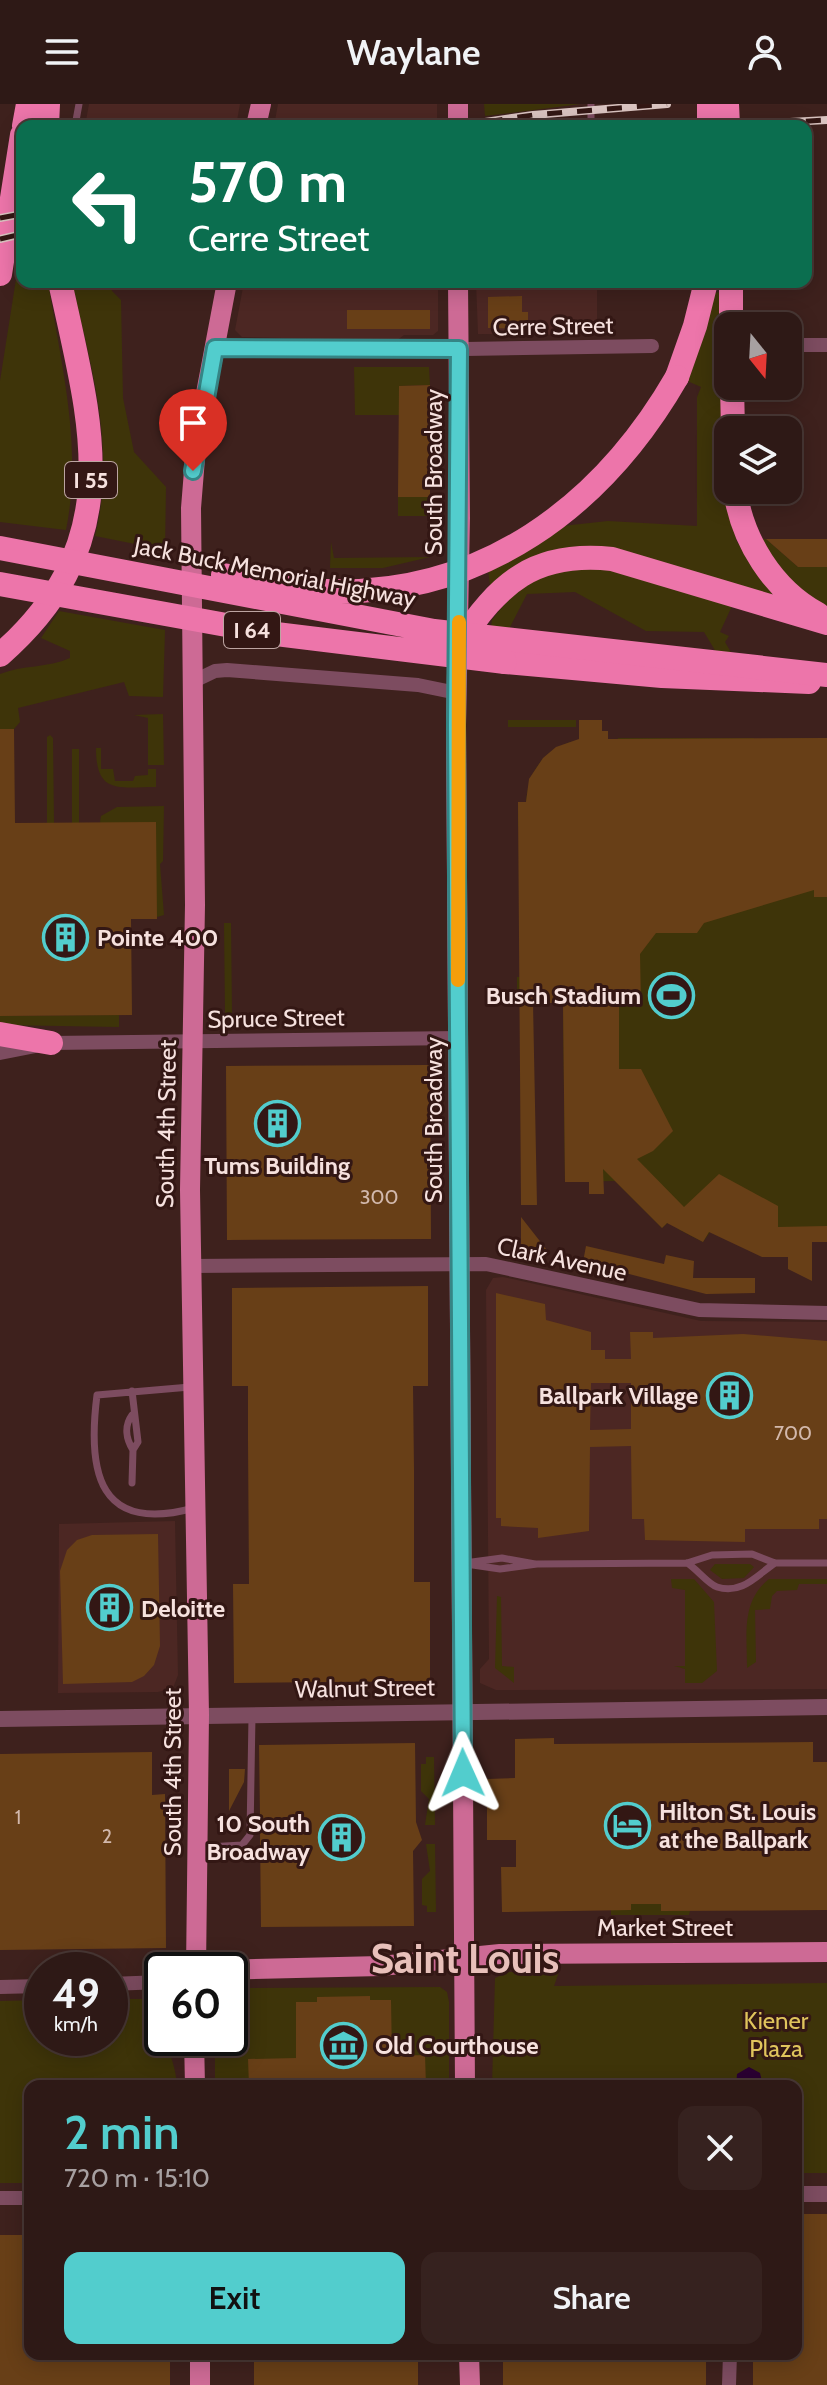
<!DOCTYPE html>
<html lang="en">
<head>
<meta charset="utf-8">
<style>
  :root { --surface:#2e1916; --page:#36221f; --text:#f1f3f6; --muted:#a7a0a1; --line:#493835; --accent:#52cdcd }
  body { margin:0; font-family:Cabin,sans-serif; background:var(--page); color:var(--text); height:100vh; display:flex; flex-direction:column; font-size:30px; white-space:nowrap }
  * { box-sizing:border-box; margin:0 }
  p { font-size:26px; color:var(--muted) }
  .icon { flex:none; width:44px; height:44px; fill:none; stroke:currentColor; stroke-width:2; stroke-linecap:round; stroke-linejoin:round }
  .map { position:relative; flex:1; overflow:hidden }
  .sheet { position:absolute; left:24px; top:1976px; width:778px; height:280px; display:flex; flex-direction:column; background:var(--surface); border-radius:16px; box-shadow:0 4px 20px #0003,0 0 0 2px var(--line) }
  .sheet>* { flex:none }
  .guide { position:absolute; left:16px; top:16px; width:796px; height:168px; border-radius:16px; box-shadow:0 4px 20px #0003,0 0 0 2px var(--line); background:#0b6e4f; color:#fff; overflow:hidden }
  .needle { width:52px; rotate:162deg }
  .fabs { position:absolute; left:714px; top:208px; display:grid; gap:16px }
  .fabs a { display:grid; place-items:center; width:88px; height:88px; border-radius:16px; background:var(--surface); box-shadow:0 4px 20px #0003,0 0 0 2px var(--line); font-size:40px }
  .speed { position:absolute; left:24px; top:1848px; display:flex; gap:16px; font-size:40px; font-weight:700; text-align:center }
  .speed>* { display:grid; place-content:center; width:104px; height:104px; border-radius:50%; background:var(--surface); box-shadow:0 4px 20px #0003,0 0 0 2px var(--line); line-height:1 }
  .speed small { font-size:20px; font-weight:400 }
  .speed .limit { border:4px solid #111; border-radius:12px; background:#fff; color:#111 }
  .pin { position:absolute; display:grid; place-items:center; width:68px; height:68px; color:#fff; margin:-82px -34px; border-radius:50% 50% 50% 0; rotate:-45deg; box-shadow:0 0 8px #0007 }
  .pin .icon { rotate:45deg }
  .me { position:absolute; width:88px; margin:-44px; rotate:359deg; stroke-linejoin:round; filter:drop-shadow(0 0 6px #0008) }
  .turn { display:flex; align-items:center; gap:28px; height:168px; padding:0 40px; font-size:36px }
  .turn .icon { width:104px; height:104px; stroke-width:2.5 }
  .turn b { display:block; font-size:56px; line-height:68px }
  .round { display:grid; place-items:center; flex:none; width:84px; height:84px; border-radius:16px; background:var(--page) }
  .head { display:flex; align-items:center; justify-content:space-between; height:136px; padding:0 40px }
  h1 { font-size:48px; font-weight:600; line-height:60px; color:var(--accent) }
  .action { display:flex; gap:16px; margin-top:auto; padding:16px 40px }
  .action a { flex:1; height:92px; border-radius:16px; background:var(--accent); color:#111; font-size:32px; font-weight:600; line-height:92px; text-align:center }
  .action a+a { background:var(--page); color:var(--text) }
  header { display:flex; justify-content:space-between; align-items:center; height:104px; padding:0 40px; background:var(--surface); font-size:36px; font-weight:600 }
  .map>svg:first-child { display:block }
</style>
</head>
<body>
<header><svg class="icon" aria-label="menu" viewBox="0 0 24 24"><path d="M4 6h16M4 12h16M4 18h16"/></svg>Waylane<svg class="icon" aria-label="person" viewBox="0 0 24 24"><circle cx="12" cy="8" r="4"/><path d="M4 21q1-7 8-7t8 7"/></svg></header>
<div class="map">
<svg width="827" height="2281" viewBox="0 0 827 2281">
  <rect width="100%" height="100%" fill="#3e211d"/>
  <path fill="#4c2723" d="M89,0h151l-4,22h-151z
    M278,0h159v22h-163z
    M244,178h194v49l-5,4h-29l-8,6 -154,-4 -7,-7z
    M476,178h121v53l-119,-1z
    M503,1173l198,44 126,1v367l-331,1 -16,-7v-14l9,-10 -3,-369 7,-12z
    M175,1417l3,154 -5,13 -15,4 -100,1 1,-169z"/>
  <path fill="#3e3409" d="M484,0h97l-96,12z
    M22,137v41h26c13,83 35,164 18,248l-66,-8v-141z
    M72,178h38l2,9 9,9 2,98 11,54 32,35 -1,63 -70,-14c22,-86 -4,-170 -23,-254z
    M721,188l3,207 13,43 40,54 -143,-38 -107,1 -37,26 -2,-15 74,-44 46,-5 89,5v-129l4,-10 -16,-7 28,-87z
    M354,263h75l1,18 -31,1v29h-44z
    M398,393h32v19h-32z
    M757,435h9l32,28h29v41l-37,-27z
    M331,438l3,16 96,-1 -47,11h-53z
    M601,462l131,40 -12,26 9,4 -4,6 7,12 -16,-2 -12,-20 -58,-1 -71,-39 -48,2 -18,35 -18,-2 1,-7c33,-44 56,-50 109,-54z
    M59,507l106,19 -2,67 -34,-1 -5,-14 -106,26 2,14 -6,7h-14v-55c22,-9 48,-6 70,-16v-7l-29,-13z
    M163,610l1,51h-16v-47l-14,-3z
    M508,616h68v7h-68z
    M589,627h19l-1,11h10l1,-4h136l1,3 27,-3 1,3 7,-3h37v504l-117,-10 -7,10 -25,-13 5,-11 -4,-5 -17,15 -47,-47 -50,1 -2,-181 -46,2v-26h6l-1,-151h-4v-24h8c3,-35 22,-57 57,-63z
    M50,631l3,3 1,85h-7v-86z
    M96,644h5v21h12l2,12h18l2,-5 13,-1v-6h8v18c-37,0 -60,8 -60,-39z
    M72,645h7v74h-7z
    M164,702l-1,55 -3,3 4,51 -7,2 -57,-95 1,-6 16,-9z
    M224,819h7l1,90h-7z
    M119,911v12l-119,-2v-9z
    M715,1460h35l4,3 -10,11 -22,1 -12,-9z
    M671,1475h23l20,23 3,69 -15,12h-17v-14l-11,-3h11v-76l-13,-2z
    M769,1475h58v5h-28l-2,6 -20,1 -5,5 -2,13 -15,1 1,52 -9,6c0,-34 -6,-67 22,-89z
    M497,1492l4,1 1,69 12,1v16l-19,-15z
    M426,1653h8l1,68h-10l4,-26 -8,-8v-27h5z
    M426,1740h9l1,68h-9v-6l-5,-1v-26l8,-8z
    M611,1800h50l1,7h28l-1,4h-78z
    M559,1868l-5,14 273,-3v190h-31v-87h-304l3,-108 14,-6z
    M440,1883l7,5 2,10v84h-234v-48h15v-50z
    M162,1890v44h6c0,16 8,27 9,48h-147v97h-30v-182l42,-1v38h68v-39h39z"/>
  <path fill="#2a0132" d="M749,1963l11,6 3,13h-27l1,-12z"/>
  <path fill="#683f17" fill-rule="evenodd" d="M522,192v16h6v17l-40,-1v-31z
    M347,206h83v19h-83z
    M430,281v112h-32l1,-111z
    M766,435h61v28h-29z
    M579,616h23v11h6v8l219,-1v159h-13v-7l-110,33 -7,10h-41l-16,21 1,51h-22v64h22l32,62 -20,20 -16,8 47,48 35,-33 59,32v21l49,-1v16h-15v39l-24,-12v-12h-26l-53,-25 -6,10 -36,-19 -5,5 -59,-59 1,25h-15v-12h-24l-2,-179h-30l4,202h-16l-3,-403h8l3,-23 14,-21 13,-11 23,-8z
    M0,625h14l1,94 141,-1 1,97h-26l1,96 -132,1z
    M430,961l1,174 -204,1 -1,-174z
    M521,1113l29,37 -29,-6z
    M586,1142l78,18 2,-9 28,6 -1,17h62v15l-49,1 -123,-32z
    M428,1182v100h-15l1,84v112h16v99l-196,2 -1,-99h16l-1,-144v-54h-16v-98z
    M496,1189l49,11 1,16 45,12v18h14v9h26l-1,-27h23v6l90,-4 84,7v178h-8v10h-74v13l-100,-2 -1,-21h-12l-1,-73 -41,1 -1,84 -51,7v-10l-37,-2v-8h-5zM591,1279h40v46l-41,1z
    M158,1430l2,112 -6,19 -10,11 -12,6 -69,2 -3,-113 7,-21 10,-10 15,-5z
    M554,1634v6l259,-2v20h14v148l-166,1v-7h-30v6l-129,2 -1,-45h15v-27h-29v-61l28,-1v-39z
    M415,1639l1,79 6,18 -9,11 1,75 -153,1 -1,-94h-3v-17h3l-1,-71z
    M152,1648v43l13,-1 1,154 -166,2v-196z
    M229,1665h16l-1,13 -15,29z
    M370,1892v4h21l1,56 33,-1 1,31h-177l-1,-27 48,-1v-56h21v-5z
    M796,2110h31v171h-74v-31h43z
    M0,2131h30v119h140v31h-170z
    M254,2250h164v31h-164z
    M503,2250h203v31h-203z"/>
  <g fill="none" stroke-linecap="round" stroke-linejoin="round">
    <path stroke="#7d4c60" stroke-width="7" d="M591,0v22
      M75,22l4,-22
      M190,1283l-93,8c-10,78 2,139 97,113
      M132,1287l6,51 -5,8 -1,33
      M132,1311c-8,11 -6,24 1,35
      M472,1458l30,-4 33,6
      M687,1459c10,6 21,21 30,24 25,8 40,-12 58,-24
      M466,1460l34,5 37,-5 150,-1 25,-8 40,-1 23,9h52
      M201,1749l7,-6 34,-2 8,-10 2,-119"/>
    <path stroke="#7d4c60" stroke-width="14" d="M789,241h38
      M215,244l131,3 306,-5
      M192,578l23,-11 12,-1 191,15 39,8
      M0,949l51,-10 408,-5
      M190,1162l296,-2 213,46 128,3
      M110,1880l52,-2
      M0,1883l42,-1
      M0,2094h30
      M729,2281l1,-31"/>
    <path stroke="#7d4c60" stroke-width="16" d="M0,1615l827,-12
      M796,2090h31"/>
    <path stroke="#cd6a95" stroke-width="20" d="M256,22l5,-22
      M458,22v-22
      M458,178l2,236 -4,207 9,1361
      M196,1866l3,-255 -9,-525 5,-285 -4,-397 5,-62 31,-164
      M217,1866l164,-4 119,-12 327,-2
      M194,1934l1,48
      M200,2250v31
      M469,2250l1,31"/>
    <path stroke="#ed75aa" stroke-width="24" d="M727,0l1,22
      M24,22l4,-22
      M47,22l1,-22
      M709,22v-22
      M0,170l22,-139
      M731,178v44
      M677,273l18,-51 11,-44
      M732,282l1,44
      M735,386c7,50 38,100 83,124
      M458,541c41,-63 77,-94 154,-86l215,64
      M0,551c129,-113 92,-227 60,-373
      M505,558l157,14 147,6
      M0,930l51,9"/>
    <defs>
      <path id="rail" d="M458,22l75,-11 134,-11
        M716,22l111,-6
        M0,114l22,-4
        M0,135l22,-5"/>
    </defs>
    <use href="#rail" stroke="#dac4c1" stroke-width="8"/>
    <use href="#rail" stroke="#331714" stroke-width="5" stroke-dasharray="15" stroke-linecap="butt"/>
    <path stroke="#ed75aa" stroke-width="24" d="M0,444l434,83 393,44
      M223,471c34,6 69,14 103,16 156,6 276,-84 351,-214
      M0,480l276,50 229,28"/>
  </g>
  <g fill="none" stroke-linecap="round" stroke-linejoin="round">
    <defs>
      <path id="route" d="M193,367l22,-123 244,1 -3,376 7,1048"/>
    </defs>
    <use href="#route" stroke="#358585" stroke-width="20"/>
    <use href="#route" stroke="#52cdcd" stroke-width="14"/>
    <path stroke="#f59e0b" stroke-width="14" d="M458,876l1,-358"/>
  </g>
  <defs>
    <symbol id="building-ring" viewBox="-11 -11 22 22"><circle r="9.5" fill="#331714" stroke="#52cdcd" stroke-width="1.5"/><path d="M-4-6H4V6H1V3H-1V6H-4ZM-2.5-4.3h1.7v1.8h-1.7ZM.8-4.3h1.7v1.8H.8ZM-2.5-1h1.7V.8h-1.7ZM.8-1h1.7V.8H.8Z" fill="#52cdcd"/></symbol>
    <symbol id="stadium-ring" viewBox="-11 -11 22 22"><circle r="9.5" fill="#331714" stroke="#52cdcd" stroke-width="1.5"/><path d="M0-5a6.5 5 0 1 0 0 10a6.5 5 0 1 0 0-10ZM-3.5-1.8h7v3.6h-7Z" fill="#52cdcd"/></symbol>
    <symbol id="hotel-ring" viewBox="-11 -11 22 22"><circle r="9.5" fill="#331714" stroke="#52cdcd" stroke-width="1.5"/><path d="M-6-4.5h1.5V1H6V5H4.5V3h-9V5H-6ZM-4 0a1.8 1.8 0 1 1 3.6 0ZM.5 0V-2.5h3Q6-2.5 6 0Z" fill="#52cdcd"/></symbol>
    <symbol id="museum-ring" viewBox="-11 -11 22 22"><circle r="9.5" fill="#331714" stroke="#52cdcd" stroke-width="1.5"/><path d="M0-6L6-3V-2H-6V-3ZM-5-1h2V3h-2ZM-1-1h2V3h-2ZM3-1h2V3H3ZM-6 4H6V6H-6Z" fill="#52cdcd"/></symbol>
  </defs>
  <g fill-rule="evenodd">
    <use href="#building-ring" x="40" y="808" width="51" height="51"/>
    <use href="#stadium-ring" x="646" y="866" width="51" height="51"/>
    <use href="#building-ring" x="252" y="994" width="51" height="51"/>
    <use href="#building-ring" x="704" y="1266" width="51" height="51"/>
    <use href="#building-ring" x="84" y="1478" width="51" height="51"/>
    <use href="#hotel-ring" x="602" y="1696" width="51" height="51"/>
    <use href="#building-ring" x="316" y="1708" width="51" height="51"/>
    <use href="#museum-ring" x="318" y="1916" width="51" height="51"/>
  </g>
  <g text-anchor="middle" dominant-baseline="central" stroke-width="6" stroke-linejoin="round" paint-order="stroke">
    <g font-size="20" fill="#d2b8ac">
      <text x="379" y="1093">300</text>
      <text x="793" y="1329">700</text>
      <text x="18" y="1713">1</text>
      <text x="107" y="1732">2</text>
    </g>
    <g fill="#331714" stroke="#bca4a1" stroke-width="2">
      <rect x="65" y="358" width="52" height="36" rx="6"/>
      <rect x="224" y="508" width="56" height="36" rx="6"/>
    </g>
    <g font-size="22" font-weight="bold" fill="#f6e1de">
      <text x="91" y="376">I 55</text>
      <text x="252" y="526">I 64</text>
    </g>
    <g font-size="24" fill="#f6e1de" stroke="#331714">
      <text transform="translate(553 222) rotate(-1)">Cerre Street</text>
      <text transform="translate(433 368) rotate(-90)">South Broadway</text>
      <text transform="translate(275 468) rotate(11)">Jack Buck Memorial Highway</text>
      <text transform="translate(276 914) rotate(-1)">Spruce Street</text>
      <text transform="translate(433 1016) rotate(-90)">South Broadway</text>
      <text transform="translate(166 1020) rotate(-89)">South 4th Street</text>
      <text transform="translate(562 1155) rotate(12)">Clark Avenue</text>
      <text transform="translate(365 1584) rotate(-1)">Walnut Street</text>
      <text transform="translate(172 1668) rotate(-90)">South 4th Street</text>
      <text x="665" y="1823">Market Street</text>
    </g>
    <g font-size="24" font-weight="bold" fill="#f6e1de" stroke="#331714" text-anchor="start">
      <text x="97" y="833">Pointe 400</text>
      <text x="641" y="891" text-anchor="end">Busch Stadium</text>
      <text x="277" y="1061" text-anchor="middle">Tums Building</text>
      <text x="698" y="1291" text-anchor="end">Ballpark Village</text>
      <text x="141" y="1504">Deloitte</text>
      <text x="659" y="1707">Hilton St. Louis<tspan x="659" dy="28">at the Ballpark</tspan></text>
      <text x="310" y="1719" text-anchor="end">10 South<tspan x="310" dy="28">Broadway</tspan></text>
      <text x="375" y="1941">Old Courthouse</text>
    </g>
    <g font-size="24" fill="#e0c45c" stroke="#331714">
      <text x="776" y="1916">Kiener<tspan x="776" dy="28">Plaza</tspan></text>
    </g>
    <g font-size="40" font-weight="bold" fill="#e8c0ba" stroke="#331714">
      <text x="465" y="1854">Saint Louis</text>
    </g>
  </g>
</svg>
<div class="fabs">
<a><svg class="needle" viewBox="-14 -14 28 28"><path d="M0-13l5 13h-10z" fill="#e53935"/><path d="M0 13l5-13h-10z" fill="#a7a0a1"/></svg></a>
<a><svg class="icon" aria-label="layers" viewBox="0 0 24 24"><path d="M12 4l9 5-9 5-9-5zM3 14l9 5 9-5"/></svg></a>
</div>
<div class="speed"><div>49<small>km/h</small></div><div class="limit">60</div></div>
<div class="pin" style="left:193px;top:367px;background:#d93025"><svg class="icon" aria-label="arrive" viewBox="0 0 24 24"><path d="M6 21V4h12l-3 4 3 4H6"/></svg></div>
<svg class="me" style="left:463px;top:1669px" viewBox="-20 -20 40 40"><path d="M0-17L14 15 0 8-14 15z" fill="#52cdcd" stroke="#fff" stroke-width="4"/></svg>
<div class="guide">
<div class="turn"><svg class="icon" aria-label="left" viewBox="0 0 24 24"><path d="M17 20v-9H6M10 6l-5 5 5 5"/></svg><div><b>570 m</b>Cerre Street</div></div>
</div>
<section class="sheet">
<div class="head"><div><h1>2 min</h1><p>720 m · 15:10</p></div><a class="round"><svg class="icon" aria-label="close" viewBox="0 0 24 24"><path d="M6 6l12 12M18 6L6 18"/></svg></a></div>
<div class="action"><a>Exit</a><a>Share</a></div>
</section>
</div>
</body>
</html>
